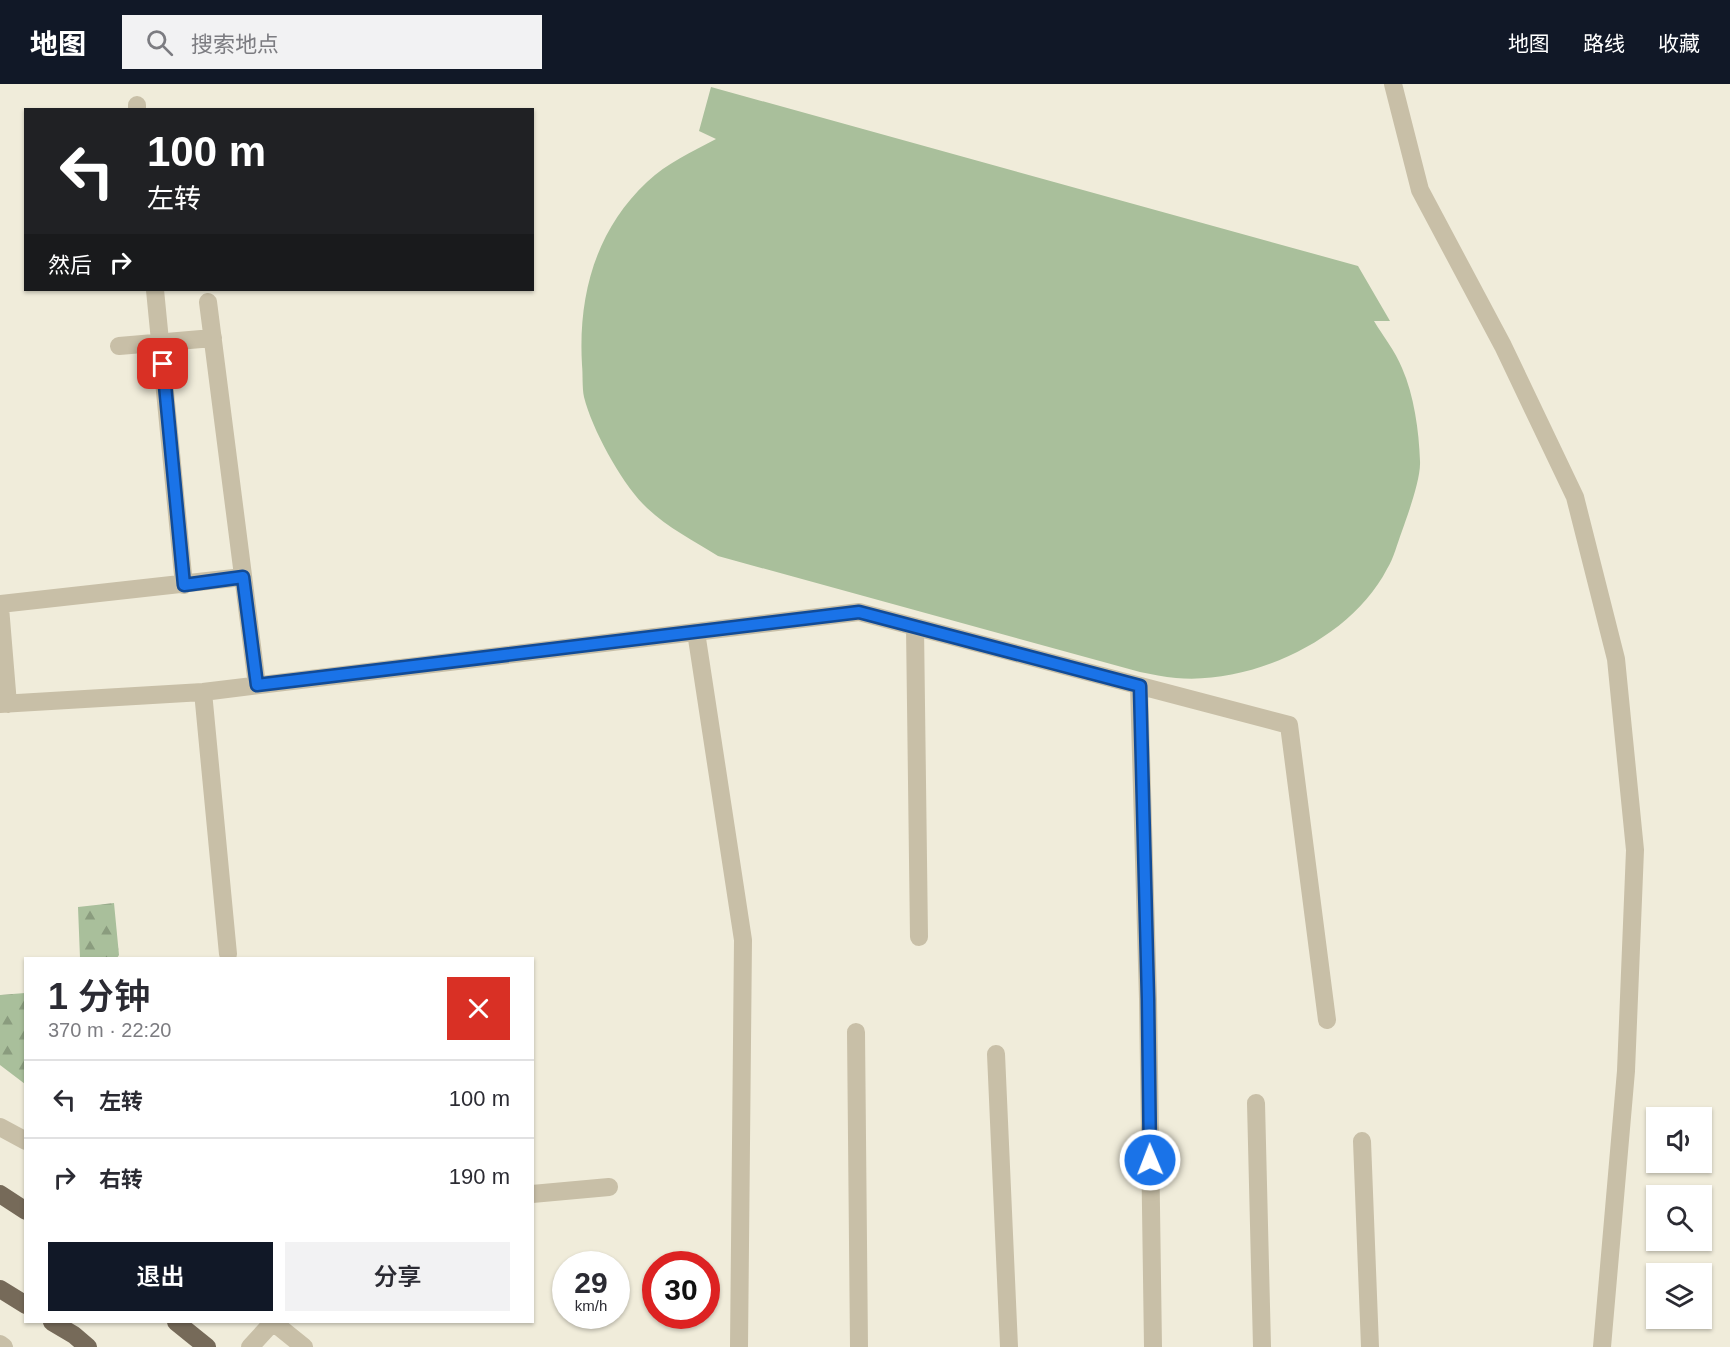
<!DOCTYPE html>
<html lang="zh">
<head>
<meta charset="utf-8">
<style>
  :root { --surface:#fff; --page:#f2f2f3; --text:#2b2b33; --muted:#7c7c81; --line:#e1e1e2; --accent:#111827 }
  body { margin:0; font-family:Arial,"Noto Sans SC",sans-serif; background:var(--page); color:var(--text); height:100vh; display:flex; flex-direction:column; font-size:22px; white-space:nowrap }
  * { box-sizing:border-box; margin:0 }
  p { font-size:20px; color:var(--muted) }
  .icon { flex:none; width:33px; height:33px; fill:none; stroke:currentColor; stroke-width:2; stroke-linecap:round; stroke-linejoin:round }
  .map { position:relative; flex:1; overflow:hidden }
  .sheet { position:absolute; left:24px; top:873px; width:510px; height:366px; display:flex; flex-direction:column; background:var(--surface); border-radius:0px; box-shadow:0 2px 4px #0004 }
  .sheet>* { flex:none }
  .hud { position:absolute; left:24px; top:24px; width:510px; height:183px; border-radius:0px; box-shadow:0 2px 4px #0004; background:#202124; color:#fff; overflow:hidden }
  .controls { position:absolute; left:1646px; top:1023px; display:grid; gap:12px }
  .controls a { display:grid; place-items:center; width:66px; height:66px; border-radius:0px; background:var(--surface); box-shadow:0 2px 4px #0004; font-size:30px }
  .speed { position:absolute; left:552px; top:1167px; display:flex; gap:12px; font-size:30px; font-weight:700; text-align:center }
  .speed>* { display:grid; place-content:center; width:78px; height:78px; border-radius:50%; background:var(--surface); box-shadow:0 2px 4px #0004; line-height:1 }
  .speed small { font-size:15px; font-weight:400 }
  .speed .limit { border:9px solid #d22; background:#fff; color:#111 }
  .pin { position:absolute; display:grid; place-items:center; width:51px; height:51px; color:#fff; margin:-26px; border-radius:12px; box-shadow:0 3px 9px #0006 }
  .me { position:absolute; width:66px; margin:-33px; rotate:359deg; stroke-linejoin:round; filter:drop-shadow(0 0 4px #0008) }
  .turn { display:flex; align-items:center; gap:21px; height:126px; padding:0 24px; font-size:27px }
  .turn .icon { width:78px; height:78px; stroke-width:2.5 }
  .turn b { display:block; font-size:42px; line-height:51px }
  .then { display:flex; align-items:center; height:57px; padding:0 24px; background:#0003; gap:12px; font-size:22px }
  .round { display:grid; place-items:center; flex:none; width:63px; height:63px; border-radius:0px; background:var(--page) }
  .summary { display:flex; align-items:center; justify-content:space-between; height:102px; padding:0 24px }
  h1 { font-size:36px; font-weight:600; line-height:45px }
  .action { display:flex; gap:12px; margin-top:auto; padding:12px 24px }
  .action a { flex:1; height:69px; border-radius:0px; background:var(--accent); color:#fff; font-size:24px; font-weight:600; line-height:69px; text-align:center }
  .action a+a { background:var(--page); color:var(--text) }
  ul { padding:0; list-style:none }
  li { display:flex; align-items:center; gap:18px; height:78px; padding:0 24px; border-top:2px solid var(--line) }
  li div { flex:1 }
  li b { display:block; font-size:22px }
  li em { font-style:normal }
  header { display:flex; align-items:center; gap:36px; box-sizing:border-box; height:84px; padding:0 30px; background:var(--accent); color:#fff }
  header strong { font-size:28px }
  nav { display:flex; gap:33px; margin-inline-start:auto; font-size:21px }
  .search { width:420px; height:54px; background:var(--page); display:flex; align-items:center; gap:15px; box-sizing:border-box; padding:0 21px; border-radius:0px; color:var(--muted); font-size:22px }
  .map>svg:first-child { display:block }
</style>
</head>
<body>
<header>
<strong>地图</strong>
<div class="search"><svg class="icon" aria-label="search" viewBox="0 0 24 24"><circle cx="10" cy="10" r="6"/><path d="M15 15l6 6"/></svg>搜索地点</div>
<nav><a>地图</a><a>路线</a><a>收藏</a></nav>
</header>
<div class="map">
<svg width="1730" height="1263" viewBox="0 0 1730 1263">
  <defs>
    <pattern id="forest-firs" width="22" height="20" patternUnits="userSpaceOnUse" patternTransform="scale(1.5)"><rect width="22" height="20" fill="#a9bf9b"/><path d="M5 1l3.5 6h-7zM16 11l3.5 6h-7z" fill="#8a9c7e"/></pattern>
  </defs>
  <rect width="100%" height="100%" fill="#f0ecda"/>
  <path fill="#a9bf9b" d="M711,3l647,179 32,55h-16c9,15 21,30 28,47 12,27 17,63 18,93 1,18 -12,53 -18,70 -5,13 -8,27 -15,38 -36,70 -135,116 -211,109 -12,-1 -24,-4 -36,-6l-422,-116c-25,-16 -54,-30 -75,-52 -23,-24 -51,-75 -59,-107 -2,-10 -1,-22 -2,-32 -4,-69 13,-134 65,-183 20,-19 45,-30 69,-43l-17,-8z"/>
  <path fill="url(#forest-firs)" d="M114,819l5,52 -2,3h-37l-2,-51z
    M25,909h1l-1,91 -25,-19v-70z"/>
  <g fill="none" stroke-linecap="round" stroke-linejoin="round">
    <path stroke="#c8bfa7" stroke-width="18" d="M1393,0l27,106 83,156 72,151 41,162 19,191 -9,221 -24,276
      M137,21v5
      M155,206l29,295
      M208,218l49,383
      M119,262l94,-8
      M0,520l243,-27
      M0,523l8,97
      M915,543l4,310
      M696,548l47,308 -4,407
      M1139,602l9,313 5,348
      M203,608l25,262
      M0,620l203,-12 656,-80 430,113 38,295
      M856,948l3,315
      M996,970l13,293
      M1256,1019l6,244
      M0,1043l26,14
      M1362,1057l8,206
      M532,1110l77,-7
      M273,1238l31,25
      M0,1260l4,3
      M250,1263l23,-25"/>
    <path stroke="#766a59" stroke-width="18" d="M0,1110l26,17
      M0,1205l26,16
      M52,1238l22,13 14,12
      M176,1238l31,25"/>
  </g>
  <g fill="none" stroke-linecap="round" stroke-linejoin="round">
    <defs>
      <path id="route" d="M163,280l21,221 59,-8 14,108 602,-73 281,74 8,313 2,161"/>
    </defs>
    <use href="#route" stroke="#114b97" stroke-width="15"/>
    <use href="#route" stroke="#1a73e8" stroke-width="10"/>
  </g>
</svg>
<div class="controls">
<a><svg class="icon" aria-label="sound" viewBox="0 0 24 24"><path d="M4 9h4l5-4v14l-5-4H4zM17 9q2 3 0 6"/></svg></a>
<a><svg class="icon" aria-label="search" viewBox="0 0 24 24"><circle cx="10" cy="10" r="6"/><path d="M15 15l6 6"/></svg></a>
<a><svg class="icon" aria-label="layers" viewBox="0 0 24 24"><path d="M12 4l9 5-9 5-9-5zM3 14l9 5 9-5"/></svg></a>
</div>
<div class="speed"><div>29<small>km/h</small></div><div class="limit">30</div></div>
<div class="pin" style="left:163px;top:280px;background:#d93025"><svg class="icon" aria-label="arrive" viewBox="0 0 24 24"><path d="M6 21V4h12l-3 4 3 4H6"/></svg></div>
<svg class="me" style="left:1150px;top:1076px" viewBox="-20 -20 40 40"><circle r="17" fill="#1a73e8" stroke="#fff" stroke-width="3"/><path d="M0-11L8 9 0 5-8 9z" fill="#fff"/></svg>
<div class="hud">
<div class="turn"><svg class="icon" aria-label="left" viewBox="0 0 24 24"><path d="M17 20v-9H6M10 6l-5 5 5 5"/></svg><div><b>100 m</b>左转</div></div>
<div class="then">然后<svg class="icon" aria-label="right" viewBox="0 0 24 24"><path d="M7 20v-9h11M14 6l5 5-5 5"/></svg></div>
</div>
<section class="sheet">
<div class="summary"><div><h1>1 分钟</h1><p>370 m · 22:20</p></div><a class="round" style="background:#d93025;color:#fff"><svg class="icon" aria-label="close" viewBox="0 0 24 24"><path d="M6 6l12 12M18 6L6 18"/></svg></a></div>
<ul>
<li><svg class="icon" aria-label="left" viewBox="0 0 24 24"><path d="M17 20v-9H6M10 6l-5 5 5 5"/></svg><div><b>左转</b></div><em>100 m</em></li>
<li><svg class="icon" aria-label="right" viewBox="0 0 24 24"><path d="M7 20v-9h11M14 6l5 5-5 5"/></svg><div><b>右转</b></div><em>190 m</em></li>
</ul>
<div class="action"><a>退出</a><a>分享</a></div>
</section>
</div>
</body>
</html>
